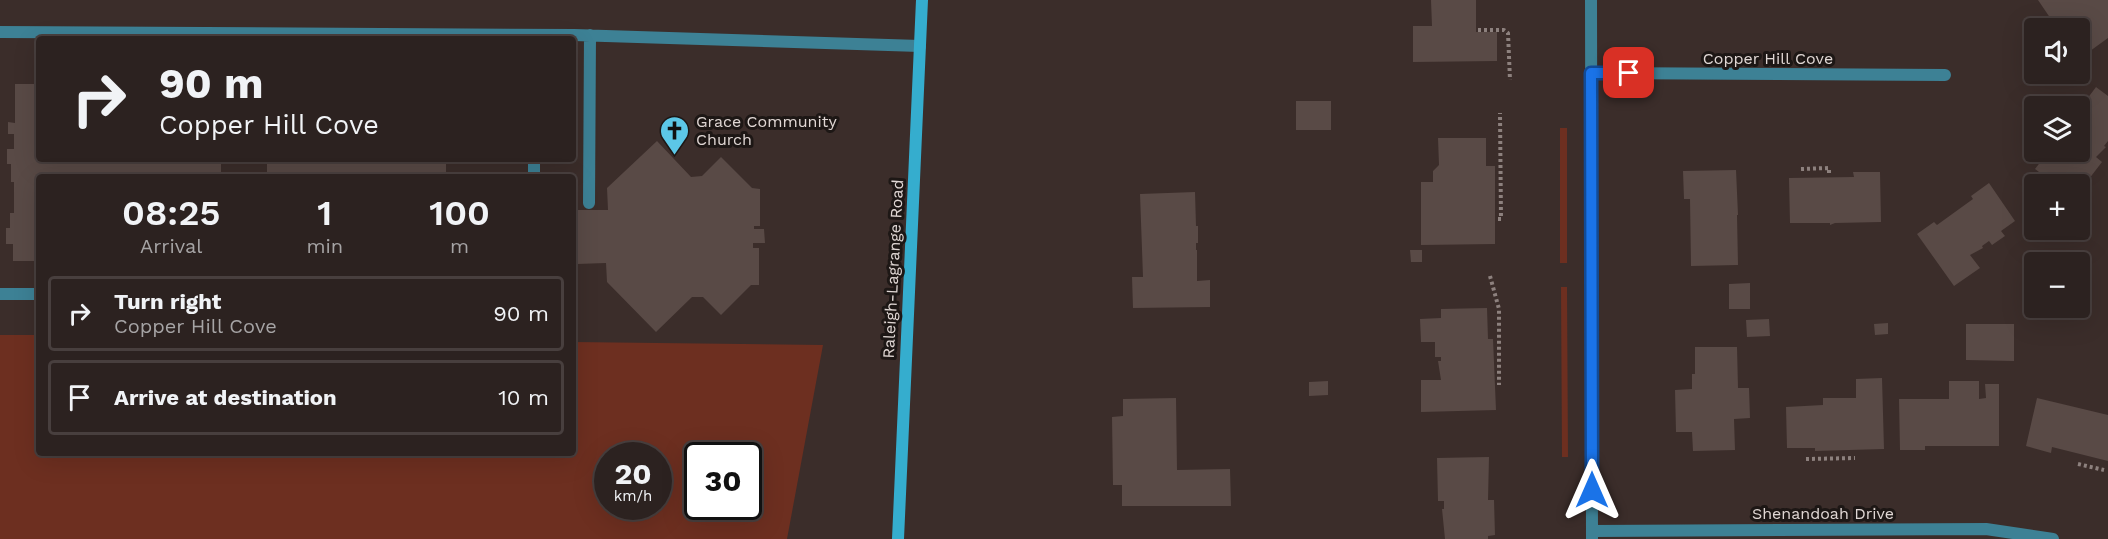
<!DOCTYPE html>
<html lang="en">
<head>
<meta charset="utf-8">
<style>
  :root { --surface:#2c2220; --page:#382f2d; --text:#f1f3f6; --muted:#a6a4a5; --line:#483f3e }
  body { margin:0; font-family:"Work Sans",sans-serif; background:var(--page); color:var(--text); height:100vh; display:flex; flex-direction:column; font-size:22px; white-space:nowrap }
  * { box-sizing:border-box; margin:0 }
  p { font-size:20px; color:var(--muted) }
  .icon { flex:none; width:33px; height:33px; fill:none; stroke:currentColor; stroke-width:2; stroke-linecap:round; stroke-linejoin:round }
  .map { position:relative; flex:1; overflow:hidden }
  .details { position:absolute; left:36px; top:174px; width:540px; height:282px; display:flex; flex-direction:column; background:var(--surface); border-radius:6px; box-shadow:0 6px 24px #0002,0 0 0 2px var(--line) }
  .details>* { flex:none }
  .top-card { position:absolute; left:36px; top:36px; width:540px; height:126px; border-radius:6px; box-shadow:0 6px 24px #0002,0 0 0 2px var(--line); background:#2c2220; color:var(--text); overflow:hidden }
  .controls { position:absolute; left:2024px; top:18px; display:grid; gap:12px }
  .controls a { display:grid; place-items:center; width:66px; height:66px; border-radius:6px; background:var(--surface); box-shadow:0 6px 24px #0002,0 0 0 2px var(--line); font-size:30px }
  .speed { position:absolute; left:594px; top:442px; display:flex; gap:12px; font-size:30px; font-weight:700; text-align:center }
  .speed>* { display:grid; place-content:center; width:78px; height:78px; border-radius:50%; background:var(--surface); box-shadow:0 6px 24px #0002,0 0 0 2px var(--line); line-height:1 }
  .speed small { font-size:15px; font-weight:400 }
  .speed .limit { border:3px solid #111; border-radius:9px; background:#fff; color:#111 }
  .pin { position:absolute; display:grid; place-items:center; width:51px; height:51px; color:#fff; margin:-26px; border-radius:12px; box-shadow:0 3px 9px #0006 }
  .me { position:absolute; width:66px; margin:-33px; rotate:0deg; stroke-linejoin:round; filter:drop-shadow(0 0 4px #0008) }
  .turn { display:flex; align-items:center; gap:21px; height:126px; padding:0 24px; font-size:27px }
  .turn .icon { width:78px; height:78px; stroke-width:2.5 }
  .turn b { display:block; font-size:42px; line-height:51px }
  .eta { display:flex; justify-content:space-evenly; align-items:center; height:102px; text-align:center }
  .eta b { font-size:36px; font-weight:600; line-height:42px }
  ul { padding:0; list-style:none }
  li { display:flex; align-items:center; gap:18px; height:75px; margin:0 12px 9px; padding:0 12px; border:3px solid var(--line); border-radius:6px }
  li div { flex:1 }
  li b { display:block; font-size:22px }
  li em { font-style:normal }
  .map>svg:first-child { display:block }
</style>
</head>
<body>
<div class="map">
<svg width="2108" height="539" viewBox="0 0 2108 539">
  <rect width="100%" height="100%" fill="#3b2d2a"/>
  <path fill="#6d2f20" fill-rule="evenodd" d="M1560,128h7v135h-7z
    M1561,287h6l1,170h-6z
    M0,335h39v118h534v-111l250,3 -36,194h-787zM608,456h50v51h-50zM698,456h50v51h-50z"/>
  <path fill="#594a46" d="M1431,0h45v32h21v29l-84,1v-36h19z
    M2038,0h70v38l-29,21v-31h-22z
    M15,84h24v75h182v18h-182v84h-26v-17h-7v-16h4v-15h4v-31h-3v-18h-4v-15h7v-15h-6v-12l7,1z
    M2096,87l12,9v45l-4,5 2,1 -10,10 6,5 -20,26 -13,-10 -5,6h-9l-20,-15 13,-17h31v-46h-7l9,-12 6,5z
    M1296,101h35v29h-35z
    M1438,138h48v28h9v78l-74,1v-63h12v-11l6,-6z
    M657,141l34,36 11,-1 19,-19 31,31 8,1v37h-6v3h10l1,14h-12v5h6v37h-8l-30,30 -18,-18h-11l-36,35 -49,-50 -1,-19 -29,1 -1,-18 -3,1v-21h4v-16h31l-1,-22z
    M267,159h179v18h-179z
    M1736,170l2,45h-1l1,50 -47,1 -1,-67h-6l-1,-28z
    M1853,172h27l1,50 -46,1 -5,2v-2h-40l-1,-45 65,-1z
    M1989,183l26,38 -14,10 4,5 -13,9 -3,-4 -7,5 1,2 -13,7 10,13 -26,18 -37,-52 17,-12 3,3 36,-26 -2,-3z
    M1195,192l1,34h2v17h-2v7h1v31l13,-1v27l-77,1 -1,-31h11l-3,-83z
    M1410,250h12v12h-11z
    M1750,283v26h-21v-25z
    M1487,308l1,31h5l3,71 -75,2v-32h20l-3,-19h3v-4h-6v-15h-14l-1,-23 21,-1v-9z
    M1769,319l1,17 -23,1 -1,-17z
    M1888,323v11l-13,1 -1,-11z
    M1966,324h48v37l-48,-1z
    M1695,347h42l1,41h11l1,30 -16,1 1,31 -42,1 -1,-19h-16l-1,-42 17,-1v-15h3z
    M1882,378l2,71 -69,2v-3h-28l-1,-41 37,-2v-7h33v-19z
    M1328,381v14l-19,1v-14z
    M1949,381h30v18l7,-1 -1,-14h14v62h-74v4h-25l-1,-51h50z
    M1176,398l1,72 53,-1 1,37h-109v-21h-9l-1,-68 11,-1v-17z
    M2037,398l71,17v46l-56,-14 -1,6 -25,-7z
    M1489,457l-1,43h6l1,35 -7,1v3h-43l-3,-30h2v-8h-6l-1,-43z"/>
  <g fill="none" stroke-linecap="round" stroke-linejoin="round">
    <path stroke="#8d817e" stroke-width="4" stroke-dasharray="3 3" stroke-linecap="butt" d="M1478,30h26l4,3 2,47
      M2033,146l1,-2
      M1801,169l28,-1v7
      M1498,219h3l-1,-106
      M1490,276l9,33v76
      M1806,459l49,-1
      M2078,464l26,6"/>
    <path stroke="#3d8195" stroke-width="12" d="M0,32l574,3 346,11
      M534,177v-18
      M589,203l1,-168
      M0,294h39"/>
    <path stroke="#3d8195" stroke-width="12" d="M1591,0l1,539
      M1591,73l354,2
      M1592,531l394,-2 67,10"/>
    <path stroke="#35adce" stroke-width="12" d="M898,539l24,-539"/>
  </g>
  <g fill="none" stroke-linecap="round" stroke-linejoin="round">
    <defs>
      <path id="route" d="M1592,490l-1,-417h38"/>
    </defs>
    <use href="#route" stroke="#114b97" stroke-width="15"/>
    <use href="#route" stroke="#1a73e8" stroke-width="10"/>
  </g>
  <defs>
    <symbol id="church-pin" viewBox="-11 -11 22 30"><path d="M0 17L-7.5 6A9.5 9.5 0 1 1 7.5 6Z" fill="#5cc7e7" stroke="#1d1715"/><path d="M-1.2-6h2.4v3.5h3.3v2.4h-3.3V6h-2.4V-.1h-3.3v-2.4h3.3Z" fill="#111"/></symbol>
  </defs>
  <g fill-rule="evenodd">
    <use href="#church-pin" x="658" y="114" width="33" height="45"/>
  </g>
  <g text-anchor="middle" dominant-baseline="central" stroke-width="6" stroke-linejoin="round" paint-order="stroke">
    <g font-size="16" fill="#e0d7d4" stroke="#1d1715">
      <text x="1768" y="58">Copper Hill Cove</text>
      <text transform="translate(893 269) rotate(-87)">Raleigh-Lagrange Road</text>
      <text x="1823" y="513">Shenandoah Drive</text>
    </g>
    <g font-size="16" fill="#e0d7d4" stroke="#1d1715" text-anchor="start">
      <text x="696" y="121">Grace Community<tspan x="696" dy="18">Church</tspan></text>
    </g>
  </g>
</svg>
<div class="controls">
<a><svg class="icon" aria-label="sound" viewBox="0 0 24 24"><path d="M4 9h4l5-4v14l-5-4H4zM17 9q2 3 0 6"/></svg></a>
<a><svg class="icon" aria-label="layers" viewBox="0 0 24 24"><path d="M12 4l9 5-9 5-9-5zM3 14l9 5 9-5"/></svg></a>
<a>+</a>
<a>−</a>
</div>
<div class="speed"><div>20<small>km/h</small></div><div class="limit">30</div></div>
<div class="pin" style="left:1629px;top:73px;background:#d93025"><svg class="icon" aria-label="arrive" viewBox="0 0 24 24"><path d="M6 21V4h12l-3 4 3 4H6"/></svg></div>
<svg class="me" style="left:1592px;top:490px" viewBox="-20 -20 40 40"><path d="M0-17L14 15 0 8-14 15z" fill="#1a73e8" stroke="#fff" stroke-width="4"/></svg>
<div class="top-card">
<div class="turn"><svg class="icon" aria-label="right" viewBox="0 0 24 24"><path d="M7 20v-9h11M14 6l5 5-5 5"/></svg><div><b>90 m</b>Copper Hill Cove</div></div>
</div>
<section class="details">
<div class="eta">
<div><b>08:25</b><p>Arrival</p></div>
<div><b>1</b><p>min</p></div>
<div><b>100</b><p>m</p></div>
</div>
<ul>
<li><svg class="icon" aria-label="right" viewBox="0 0 24 24"><path d="M7 20v-9h11M14 6l5 5-5 5"/></svg><div><b>Turn right</b><p>Copper Hill Cove</p></div><em>90 m</em></li>
<li><svg class="icon" aria-label="arrive" viewBox="0 0 24 24"><path d="M6 21V4h12l-3 4 3 4H6"/></svg><div><b>Arrive at destination</b></div><em>10 m</em></li>
</ul>
</section>
</div>
</body>
</html>
